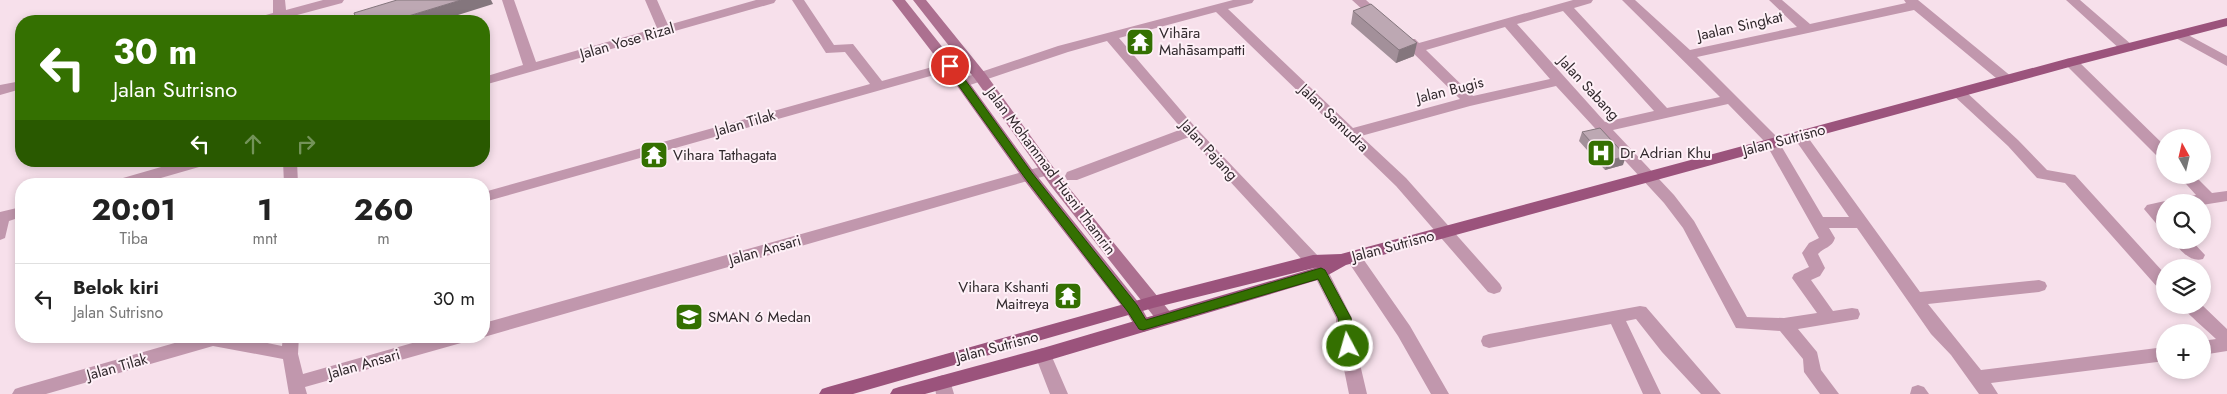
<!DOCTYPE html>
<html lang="id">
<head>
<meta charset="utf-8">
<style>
  :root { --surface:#fff; --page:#f6f6f6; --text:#222; --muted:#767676; --line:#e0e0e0 }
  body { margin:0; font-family:Jost,sans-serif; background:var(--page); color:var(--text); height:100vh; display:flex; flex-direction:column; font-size:19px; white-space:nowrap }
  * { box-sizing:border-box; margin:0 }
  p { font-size:16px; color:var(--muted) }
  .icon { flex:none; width:28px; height:28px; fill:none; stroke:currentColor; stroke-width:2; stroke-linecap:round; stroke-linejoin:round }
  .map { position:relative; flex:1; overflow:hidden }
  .panel { position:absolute; left:15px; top:178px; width:475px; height:165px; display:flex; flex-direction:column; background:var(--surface); border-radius:20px; box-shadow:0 2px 8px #0003 }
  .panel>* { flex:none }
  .top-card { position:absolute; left:15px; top:15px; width:475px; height:152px; border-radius:20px; box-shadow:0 2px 8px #0003; background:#347001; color:#fff; overflow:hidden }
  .needle { width:32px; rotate:352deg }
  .fabs { position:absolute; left:2156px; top:129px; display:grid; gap:10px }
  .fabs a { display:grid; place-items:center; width:55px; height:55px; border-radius:50%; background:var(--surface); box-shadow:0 2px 8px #0003; font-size:25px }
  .pin { position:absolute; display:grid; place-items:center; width:42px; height:42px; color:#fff; margin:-21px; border:2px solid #fff; border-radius:50%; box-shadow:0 1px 5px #0007 }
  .me { position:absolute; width:55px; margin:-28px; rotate:354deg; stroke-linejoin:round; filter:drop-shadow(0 0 4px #0008) }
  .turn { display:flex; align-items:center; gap:18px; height:105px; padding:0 15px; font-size:22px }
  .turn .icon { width:65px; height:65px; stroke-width:2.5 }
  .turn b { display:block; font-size:35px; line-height:42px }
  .lanes { display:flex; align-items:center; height:48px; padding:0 15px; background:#0003; justify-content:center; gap:25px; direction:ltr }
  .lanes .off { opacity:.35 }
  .eta { display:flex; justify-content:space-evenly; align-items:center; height:85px; text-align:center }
  .eta b { font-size:30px; font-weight:700; line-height:35px }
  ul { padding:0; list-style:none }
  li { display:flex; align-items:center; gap:15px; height:70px; padding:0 15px; border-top:1px solid var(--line) }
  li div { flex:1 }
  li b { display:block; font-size:19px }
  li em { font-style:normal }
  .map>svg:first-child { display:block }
</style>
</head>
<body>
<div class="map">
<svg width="2227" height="394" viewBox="0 0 2227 394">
  <rect width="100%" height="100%" fill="#f7e0eb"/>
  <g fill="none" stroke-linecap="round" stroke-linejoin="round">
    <path fill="#c197ad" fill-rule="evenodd" d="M273,0h12l1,10 37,-10h21l-2,3 -56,15v3h-32l1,-3 18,-5z
      M502,0h12l22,62 121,-34 -12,-28h12l11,25 88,-25h20l-2,3 -290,82v-8l39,-12z
      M792,0h12l30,45 19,-1 29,37 86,-24 7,4 -2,3 -489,138v-10l386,-108 -25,-32 -19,1z
      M1233,0h21l-2,3 -24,6 125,119 107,-29 -55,-54 -2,-3 2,-3h10l4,4 154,-43h20l-2,3 -17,5 93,100 53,-11 -98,-97h13l55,50 107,-23 -28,-27h13l28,24 96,-21 -2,-3h14l94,77 2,3 -2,3h-10l-88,-73 -217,47 82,82 2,3 -1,2 43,73h26l-57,-82 2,-3h10l116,160 119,-12 6,2 2,4 -2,4 -6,2 -111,12 53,66 184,-23v14l-174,22 7,11h-19l-28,-39 -20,-21 -74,-106h-28l6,10c-3,10 -11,9 -17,16l7,14 -5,8 -9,4 22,31 19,-3 6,1 2,5 -2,5 -60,10 19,23 4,18 18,24h-19l-16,-22 -1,-13 -23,-28 -44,-3 -53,-100 -19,-25 -108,-117 -86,20 -109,30 45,42 94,106 2,4 -2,4 -6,2 -6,-2 -92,-106 -180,-174 -97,26 77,90 123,129 2,4 -2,4 -6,2 -6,-2 -118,-128 -112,43h-10l-2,-4 2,-4 115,-43 -75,-88 -39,11 -101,34h-10l-2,-3 2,-3 101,-34zM1563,11l91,100 -49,11 -88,-98zM1505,27l45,52 -77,17 -47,-46zM1728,104l37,38 54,96 -10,5 -7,10 7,14 -15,7 -2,4 25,35 -33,5 -37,-1 -53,-96 -20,-26 -61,-65z
      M1352,0h14l20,18 -1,3h-10z
      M2066,0h14l52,45 2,3 -2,3h-10z
      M2179,30l48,26v10l-53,-29 -2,-3z
      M2071,58l5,1 89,87v14l-5,-1 -94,-94 -2,-3 2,-3z
      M21,81v8l-21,6v-10z
      M1959,88l5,2 54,50 29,30 28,5 90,99v17l-6,-2 -94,-106 -28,-5 -29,-32 -54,-50 -2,-3 2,-3z
      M182,161h26l-2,4 -66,19h-26l2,-4z
      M283,161h14l1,23h-14z
      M1047,165l5,1 2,4 -2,4 -568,163 -1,-1 1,-13z
      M2178,175h16l18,18 15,-2v10l-25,4v-3h-24l2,-4 16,-3z
      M2165,201l6,1h-6v9l-2,1 2,18 -5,-2 -16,-19 3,-4z
      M21,207v10l-12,4 -4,17 -5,2v-28z
      M2173,240h18l14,15 -2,4c-12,4 -24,-9 -30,-19z
      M1353,251l6,2 51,73 39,68h-18l-33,-58 -53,-79 2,-4z
      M1321,267l6,2 25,49v12l15,64h-18l-13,-64v-12l-23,-45 2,-4z
      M2181,305h21l25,24v22l-25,4v-14l14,-2c-7,-7 -32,-28 -35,-34z
      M1640,306l6,1 75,87h-20l-39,-42 -26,-33 -10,2 35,73h-18l-32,-70 -122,24 -6,-2 -2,-5 2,-5 6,-2z
      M199,336h34l49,10 1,-10h16l-1,18 5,20 134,-38h32l-2,5 -6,2 -156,44 2,7h-18l-6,-35 -70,-13 -167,48h-34l3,-5 6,-2z
      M1043,348l6,2 19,44h-18l-15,-39 2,-5z
      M943,375l6,2 5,17h-18l-2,-12 3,-5z
      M1918,385l6,2 5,7h-19l2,-7z"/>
    <path fill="#ac7090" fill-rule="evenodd" d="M892,0h13l50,63 79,109 105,131 12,22 -2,5 -6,2 -6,-2 -10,-17 -103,-133 -79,-111z
      M913,0h13l59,73 76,105 110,135 2,5 -2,5 -6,1 -6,-1 -108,-137 -76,-107z"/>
    <path fill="#9b537c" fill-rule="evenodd" d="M2227,18v8l-154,40 -727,199 -25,14 -278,83 -118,32h-35l3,-5 6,-2 144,-39 275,-81 -165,41 -300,86h-34l3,-5 6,-2 325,-91 160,-41 28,-1 725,-195z"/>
  </g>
  <path fill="#a3909a" d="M1353,11l61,45 -18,7 -45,-39z
    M1582,132l41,33 -18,5 -26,-29z"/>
  <path fill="#84767d" d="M461,0h30l2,4 -54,17h-47z
    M1417,43l-3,13 -18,7 3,-13z
    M1626,156l-3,9 -18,5 3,-9z"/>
  <path fill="#bda8b3" stroke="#84767d" d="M397,0h64l-69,21h-35l-3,-8z
    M1371,4l46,39 -18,7 -46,-39z
    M1600,128l26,28 -18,5 -26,-29z"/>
  <path fill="#347001" stroke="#224901" d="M950,62l3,1 79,110 105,132 9,15 175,-52 4,2 26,48 3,28 -2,4h-9l-1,-4 -4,-28 -20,-39 -175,51 -4,-1 -11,-17 -103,-134 -79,-110v-5z"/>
  <defs>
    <symbol id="temple-square" viewBox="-11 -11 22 22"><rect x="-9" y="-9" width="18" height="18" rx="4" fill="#347001" stroke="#fef0f7"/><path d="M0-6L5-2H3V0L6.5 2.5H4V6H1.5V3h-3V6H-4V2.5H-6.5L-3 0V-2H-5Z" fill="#fff"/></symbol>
    <symbol id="hospital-square" viewBox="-11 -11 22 22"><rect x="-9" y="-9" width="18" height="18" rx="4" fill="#347001" stroke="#fef0f7"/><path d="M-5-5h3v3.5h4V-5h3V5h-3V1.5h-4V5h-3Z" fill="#fff"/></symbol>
    <symbol id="school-square" viewBox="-11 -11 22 22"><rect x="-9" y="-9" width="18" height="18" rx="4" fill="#347001" stroke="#fef0f7"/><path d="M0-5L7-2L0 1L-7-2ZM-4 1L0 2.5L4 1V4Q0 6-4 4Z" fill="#fff"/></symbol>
  </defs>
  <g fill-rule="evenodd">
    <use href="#temple-square" x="1124" y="26" width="32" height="32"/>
    <use href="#hospital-square" x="1585" y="137" width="32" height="32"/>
    <use href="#temple-square" x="638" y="139" width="32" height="32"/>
    <use href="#temple-square" x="1052" y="280" width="32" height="32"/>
    <use href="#school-square" x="673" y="301" width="32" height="32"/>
  </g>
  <g text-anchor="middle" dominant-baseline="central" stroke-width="4" stroke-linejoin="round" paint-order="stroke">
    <g font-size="15" fill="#30282c" stroke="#fef0f7">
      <text transform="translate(1740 26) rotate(-13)">Jaalan Singkat</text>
      <text transform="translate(627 41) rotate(-16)">Jalan Yose Rizal</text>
      <text transform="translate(1589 88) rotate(47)">Jalan Sabang</text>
      <text transform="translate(1450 90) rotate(-14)">Jalan Bugis</text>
      <text transform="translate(1334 118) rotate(44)">Jalan Samudra</text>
      <text transform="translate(745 123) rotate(-16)">Jalan Tilak</text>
      <text transform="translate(1784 140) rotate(-15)">Jalan Sutrisno</text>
      <text transform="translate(1209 150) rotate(47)">Jalan Pajang</text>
      <text transform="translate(1051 171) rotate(53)">Jalan Mohammad Husni Thamrin</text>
      <text transform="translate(1393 246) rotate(-15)">Jalan Sutrisno</text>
      <text transform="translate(765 250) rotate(-16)">Jalan Ansari</text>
      <text transform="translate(997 347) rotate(-15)">Jalan Sutrisno</text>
      <text transform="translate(364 364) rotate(-16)">Jalan Ansari</text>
      <text transform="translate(117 367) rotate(-16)">Jalan Tilak</text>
    </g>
    <g font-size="15" fill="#30282c" stroke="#fef0f7" text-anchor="start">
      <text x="1159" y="33">Vihāra<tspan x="1159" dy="17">Mahāsampatti</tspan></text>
      <text x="1620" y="153">Dr Adrian Khu</text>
      <text x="673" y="155">Vihara Tathagata</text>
      <text x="1049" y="287" text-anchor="end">Vihara Kshanti<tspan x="1049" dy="17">Maitreya</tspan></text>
      <text x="708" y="317">SMAN 6 Medan</text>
    </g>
  </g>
</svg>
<div class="fabs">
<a><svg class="needle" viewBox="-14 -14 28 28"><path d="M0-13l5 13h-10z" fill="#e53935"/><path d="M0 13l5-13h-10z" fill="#767676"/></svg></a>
<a><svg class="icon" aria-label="search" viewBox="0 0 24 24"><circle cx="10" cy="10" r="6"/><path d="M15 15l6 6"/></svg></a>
<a><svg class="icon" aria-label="layers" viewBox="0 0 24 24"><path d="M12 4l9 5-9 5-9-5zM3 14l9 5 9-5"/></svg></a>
<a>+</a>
</div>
<div class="pin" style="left:950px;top:66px;background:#d93025"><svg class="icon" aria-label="arrive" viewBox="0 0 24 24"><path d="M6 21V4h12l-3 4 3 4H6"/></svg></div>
<svg class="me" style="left:1348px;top:346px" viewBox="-20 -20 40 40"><circle r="17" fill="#347001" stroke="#fff" stroke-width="3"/><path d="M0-11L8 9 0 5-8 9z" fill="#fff"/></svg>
<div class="top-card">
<div class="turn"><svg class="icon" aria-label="left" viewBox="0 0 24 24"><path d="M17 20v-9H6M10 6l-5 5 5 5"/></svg><div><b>30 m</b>Jalan Sutrisno</div></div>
<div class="lanes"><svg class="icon" aria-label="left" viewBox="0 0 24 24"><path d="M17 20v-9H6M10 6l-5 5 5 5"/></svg><svg class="icon off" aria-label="ahead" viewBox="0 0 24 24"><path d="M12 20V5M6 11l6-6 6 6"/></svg><svg class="icon off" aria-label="right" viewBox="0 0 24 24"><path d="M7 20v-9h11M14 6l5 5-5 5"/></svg></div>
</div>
<section class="panel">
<div class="eta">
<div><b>20:01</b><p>Tiba</p></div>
<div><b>1</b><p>mnt</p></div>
<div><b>260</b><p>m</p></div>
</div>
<ul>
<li><svg class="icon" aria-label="left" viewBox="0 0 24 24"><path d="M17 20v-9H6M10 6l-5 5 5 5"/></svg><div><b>Belok kiri</b><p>Jalan Sutrisno</p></div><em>30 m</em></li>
</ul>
</section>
</div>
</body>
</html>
